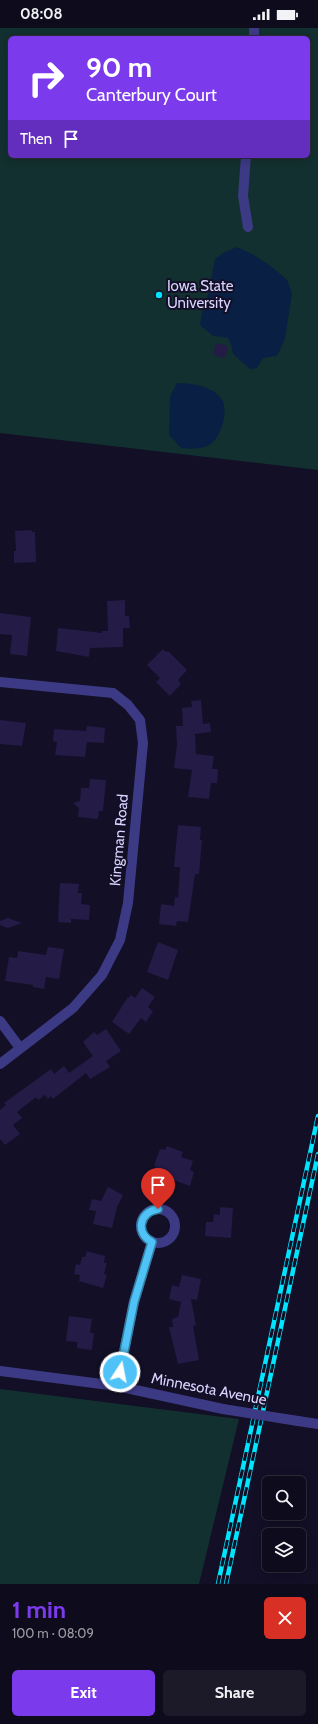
<!DOCTYPE html>
<html lang="en">
<head>
<meta charset="utf-8">
<style>
  :root { --surface:#0e0b1c; --page:#1c1929; --text:#f1f3f6; --muted:#9b9ba3; --line:#2e2b3b; --accent:#7c3aed }
  body { margin:0; font-family:Cabin,sans-serif; background:var(--page); color:var(--text); height:100vh; display:flex; flex-direction:column; font-size:15px; white-space:nowrap }
  * { box-sizing:border-box; margin:0 }
  p { font-size:13px; color:var(--muted) }
  .icon { flex:none; width:22px; height:22px; fill:none; stroke:currentColor; stroke-width:2; stroke-linecap:round; stroke-linejoin:round }
  .map { position:relative; height:1556px; overflow:hidden }
  .side { display:flex; flex-direction:column; background:var(--surface); flex:1 }
  .side>* { flex:none }
  .banner { position:absolute; left:8px; top:8px; width:302px; height:122px; border-radius:6px; box-shadow:0 2px 10px #0003,0 0 0 1px var(--line); background:#7c3aed; color:#fff; overflow:hidden }
  .buttons { position:absolute; left:262px; top:1448px; display:grid; gap:8px }
  .buttons a { display:grid; place-items:center; width:44px; height:44px; border-radius:6px; background:var(--surface); box-shadow:0 2px 10px #0003,0 0 0 1px var(--line); font-size:20px }
  .pin { position:absolute; display:grid; place-items:center; width:34px; height:34px; color:#fff; margin:-41px -17px; border-radius:50% 50% 50% 0; rotate:-45deg; box-shadow:0 0 4px #0007 }
  .pin .icon { rotate:45deg }
  .me { position:absolute; width:44px; margin:-22px; rotate:11deg; stroke-linejoin:round; filter:drop-shadow(0 0 3px #0008) }
  .turn { display:flex; align-items:center; gap:14px; height:84px; padding:0 12px; font-size:18px }
  .turn .icon { width:52px; height:52px; stroke-width:2.5 }
  .turn b { display:block; font-size:28px; line-height:34px }
  .then { display:flex; align-items:center; height:38px; padding:0 12px; background:#0003; gap:8px; font-size:15px }
  .round { display:grid; place-items:center; flex:none; width:42px; height:42px; border-radius:6px; background:var(--page) }
  .summary { display:flex; align-items:center; justify-content:space-between; height:68px; padding:0 12px }
  h1 { font-size:24px; font-weight:700; line-height:30px; color:var(--accent) }
  .action { display:flex; gap:8px; margin-top:auto; padding:8px 12px }
  .action a { flex:1; height:46px; border-radius:6px; background:var(--accent); color:#fff; font-size:16px; font-weight:700; line-height:46px; text-align:center }
  .action a+a { background:var(--page); color:var(--text) }
  .status { display:flex; justify-content:space-between; align-items:center; height:28px; padding:0 20px; background:var(--surface); direction:ltr }
  .status svg { height:11px; fill:currentColor }
  .map>svg:first-child { display:block }
</style>
</head>
<body>
<div class="status"><b>08:08</b><svg viewBox="0 0 49 12"><path d="M0 12V9h3v3zM5 12V6h3v6zM10 12V3h3v9zM15 12V0h3v12zM26 1h20v11H26zM47 4h2v5h-2z"/></svg></div>
<div class="map">
<svg width="318" height="1556" viewBox="0 0 318 1556">
  <rect width="100%" height="100%" fill="#130f26"/>
  <path fill="#12302f" fill-rule="evenodd" d="M0,0h318v442l-318,-37zM10,10h298v118h-298z
    M0,1361l239,30 -40,165h-199z"/>
  <path fill="#0a1f44" d="M237,219l15,7 19,12 16,14 5,13 -7,46 -8,17 -14,2 -6,10 -7,1 -17,-15 -2,-10 -3,-6 -15,-2 -13,-11 2,-13 7,-21 6,-32 8,-6z
    M177,355c14,0 34,3 43,14 10,10 2,36 -7,45 -8,8 -22,7 -32,6l-12,-13 1,-39z"/>
  <path fill="#241b47" d="M216,315l12,3 -3,12 -12,-3z
    M32,502v2h3l1,30 -22,1v-12h2l-1,-20z
    M125,572v16h4l1,12h-7v19l-33,1 -1,9 -33,-6 2,-23 44,5v-2h6l-1,-30z
    M0,585l31,4 -4,39 -17,-2 2,-19 -12,-1z
    M163,621l3,3 2,-1 19,19 -9,10 3,4 -11,12 -14,-14 4,-4 -13,-13z
    M201,672l2,24 7,-1 1,9 -16,2 1,20 18,2 -2,13h6l-1,14h-6l-2,16 -21,-2 4,-27 -18,-2 3,-24 -1,-18h7l-1,-18 10,-1 -1,-6z
    M0,692l26,3 -4,23 -22,-2z
    M87,698l18,2 -1,15 -17,-1 -2,15 -30,-2 2,-13 -4,-1 1,-12 32,2z
    M90,751l16,1 -3,31h-4l-1,8 -20,-2 1,-9 -6,-5 7,-2 1,-13h8z
    M178,797l23,2 -1,13h2l-3,34h-4l-7,48 -11,-1 -1,5 -17,-2 2,-20 13,2 1,-9 3,1 2,-31h-6z
    M60,855l19,1 -1,9h4l-1,11 9,1 -1,15 -18,-1v4l-13,-1z
    M8,890l14,5 -14,5 -8,-3v-4z
    M158,914l20,8 -10,30 -21,-8z
    M48,919l16,2 -5,30 -13,-2 -2,12 -11,-2v-2l-28,-4 4,-24 8,1 1,-7 28,4z
    M142,960l13,9 -7,10 5,4 -7,11 -5,-4 -12,16 -17,-12 16,-25 1,1 2,-3 4,3z
    M106,1001l15,22 -15,10 4,6 -20,12 -4,-6 -33,26 -2,-3 -3,3 -3,-4 -7,5 -2,-3 -19,15 5,6 -9,7 7,9 -15,11 -5,-6v-29l6,-5 -2,-2 47,-34 3,5 10,-8 5,7 24,-17 -10,-14 11,-10 3,3z
    M167,1118l16,6 -2,5 12,4 -3,9 4,2 -4,14 -36,-13 2,-6 -2,-1 6,-17 5,1z
    M108,1159l15,8 -6,12 -5,21 -19,-4 3,-13 -7,-1 3,-11 9,2z
    M220,1179l13,1 -2,30 -26,-2 1,-14h7l1,-8 6,1z
    M87,1223l18,5 -1,7h3l-3,11 3,1 -4,13 -24,-7 1,-6 -6,-1 2,-10 4,1 2,-8h3z
    M182,1247l19,4 -4,21 -6,-1 5,26 -3,1 6,34 -21,4 -9,-37h4l-1,-8 6,-2 3,-15 -12,-3 3,-14 7,2z
    M69,1288l23,3 -2,14h4l-2,17 -15,-2v-6l-11,-1z"/>
  <g fill="none" stroke-linecap="round" stroke-linejoin="round">
    <path stroke="#3d3a85" stroke-width="10" d="M254,0v10
      M246,128l-3,40 5,31
      M0,654l113,11 15,12 12,15 3,23 -15,160 -8,37 -18,35 -29,33 -73,56
      M0,993l20,27
      M141 1198a17 17 0 1 1 34 0a17 17 0 1 1-34 0Z
      M0,1343l117,15 106,23
      M117,1358l17,-84 18,-60
      M298,1393l20,3"/>
    <defs>
      <path id="rail" d="M218,1556l100,-468
        M226,1556l92,-430"/>
    </defs>
    <use href="#rail" stroke="#00e5ff" stroke-width="4.5"/>
    <use href="#rail" stroke="#130f26" stroke-width="3" stroke-dasharray="9" stroke-linecap="butt"/>
    <path stroke="#3d3a85" stroke-width="10" d="M223,1381l75,12"/>
  </g>
  <g fill="none" stroke-linecap="round" stroke-linejoin="round">
    <defs>
      <path id="route" d="M120,1344l14,-70 18,-60c-17,-9 -13,-30 6,-33"/>
    </defs>
    <use href="#route" stroke="#337fa1" stroke-width="10"/>
    <use href="#route" stroke="#4fc3f7" stroke-width="7"/>
  </g>
  <circle fill="#00e5ff" stroke="#130f26" stroke-width="1.5" cx="159" cy="267" r="4"/>
  <g text-anchor="middle" dominant-baseline="central" stroke-width="4" stroke-linejoin="round" paint-order="stroke">
    <g font-size="15" fill="#d9d4ff" stroke="#130f26" text-anchor="start">
      <text x="167" y="258">Iowa State<tspan x="167" dy="17">University</tspan></text>
    </g>
    <g font-size="15" fill="#d9d4ff" stroke="#130f26">
      <text transform="translate(119 812) rotate(-85)">Kingman Road</text>
      <text transform="translate(209 1361) rotate(11)">Minnesota Avenue</text>
    </g>
  </g>
</svg>
<div class="buttons">
<a><svg class="icon" aria-label="search" viewBox="0 0 24 24"><circle cx="10" cy="10" r="6"/><path d="M15 15l6 6"/></svg></a>
<a><svg class="icon" aria-label="layers" viewBox="0 0 24 24"><path d="M12 4l9 5-9 5-9-5zM3 14l9 5 9-5"/></svg></a>
</div>
<div class="pin" style="left:158px;top:1181px;background:#d93025"><svg class="icon" aria-label="arrive" viewBox="0 0 24 24"><path d="M6 21V4h12l-3 4 3 4H6"/></svg></div>
<svg class="me" style="left:120px;top:1344px" viewBox="-20 -20 40 40"><circle r="17" fill="#4fc3f7" stroke="#fff" stroke-width="3"/><path d="M0-11L8 9 0 5-8 9z" fill="#fff"/></svg>
<div class="banner">
<div class="turn"><svg class="icon" aria-label="right" viewBox="0 0 24 24"><path d="M7 20v-9h11M14 6l5 5-5 5"/></svg><div><b>90 m</b>Canterbury Court</div></div>
<div class="then">Then<svg class="icon" aria-label="arrive" viewBox="0 0 24 24"><path d="M6 21V4h12l-3 4 3 4H6"/></svg></div>
</div>
</div>
<section class="side">
<div class="summary"><div><h1>1 min</h1><p>100 m · 08:09</p></div><a class="round" style="background:#d93025;color:#fff"><svg class="icon" aria-label="close" viewBox="0 0 24 24"><path d="M6 6l12 12M18 6L6 18"/></svg></a></div>
<div class="action"><a>Exit</a><a>Share</a></div>
</section>
</body>
</html>
